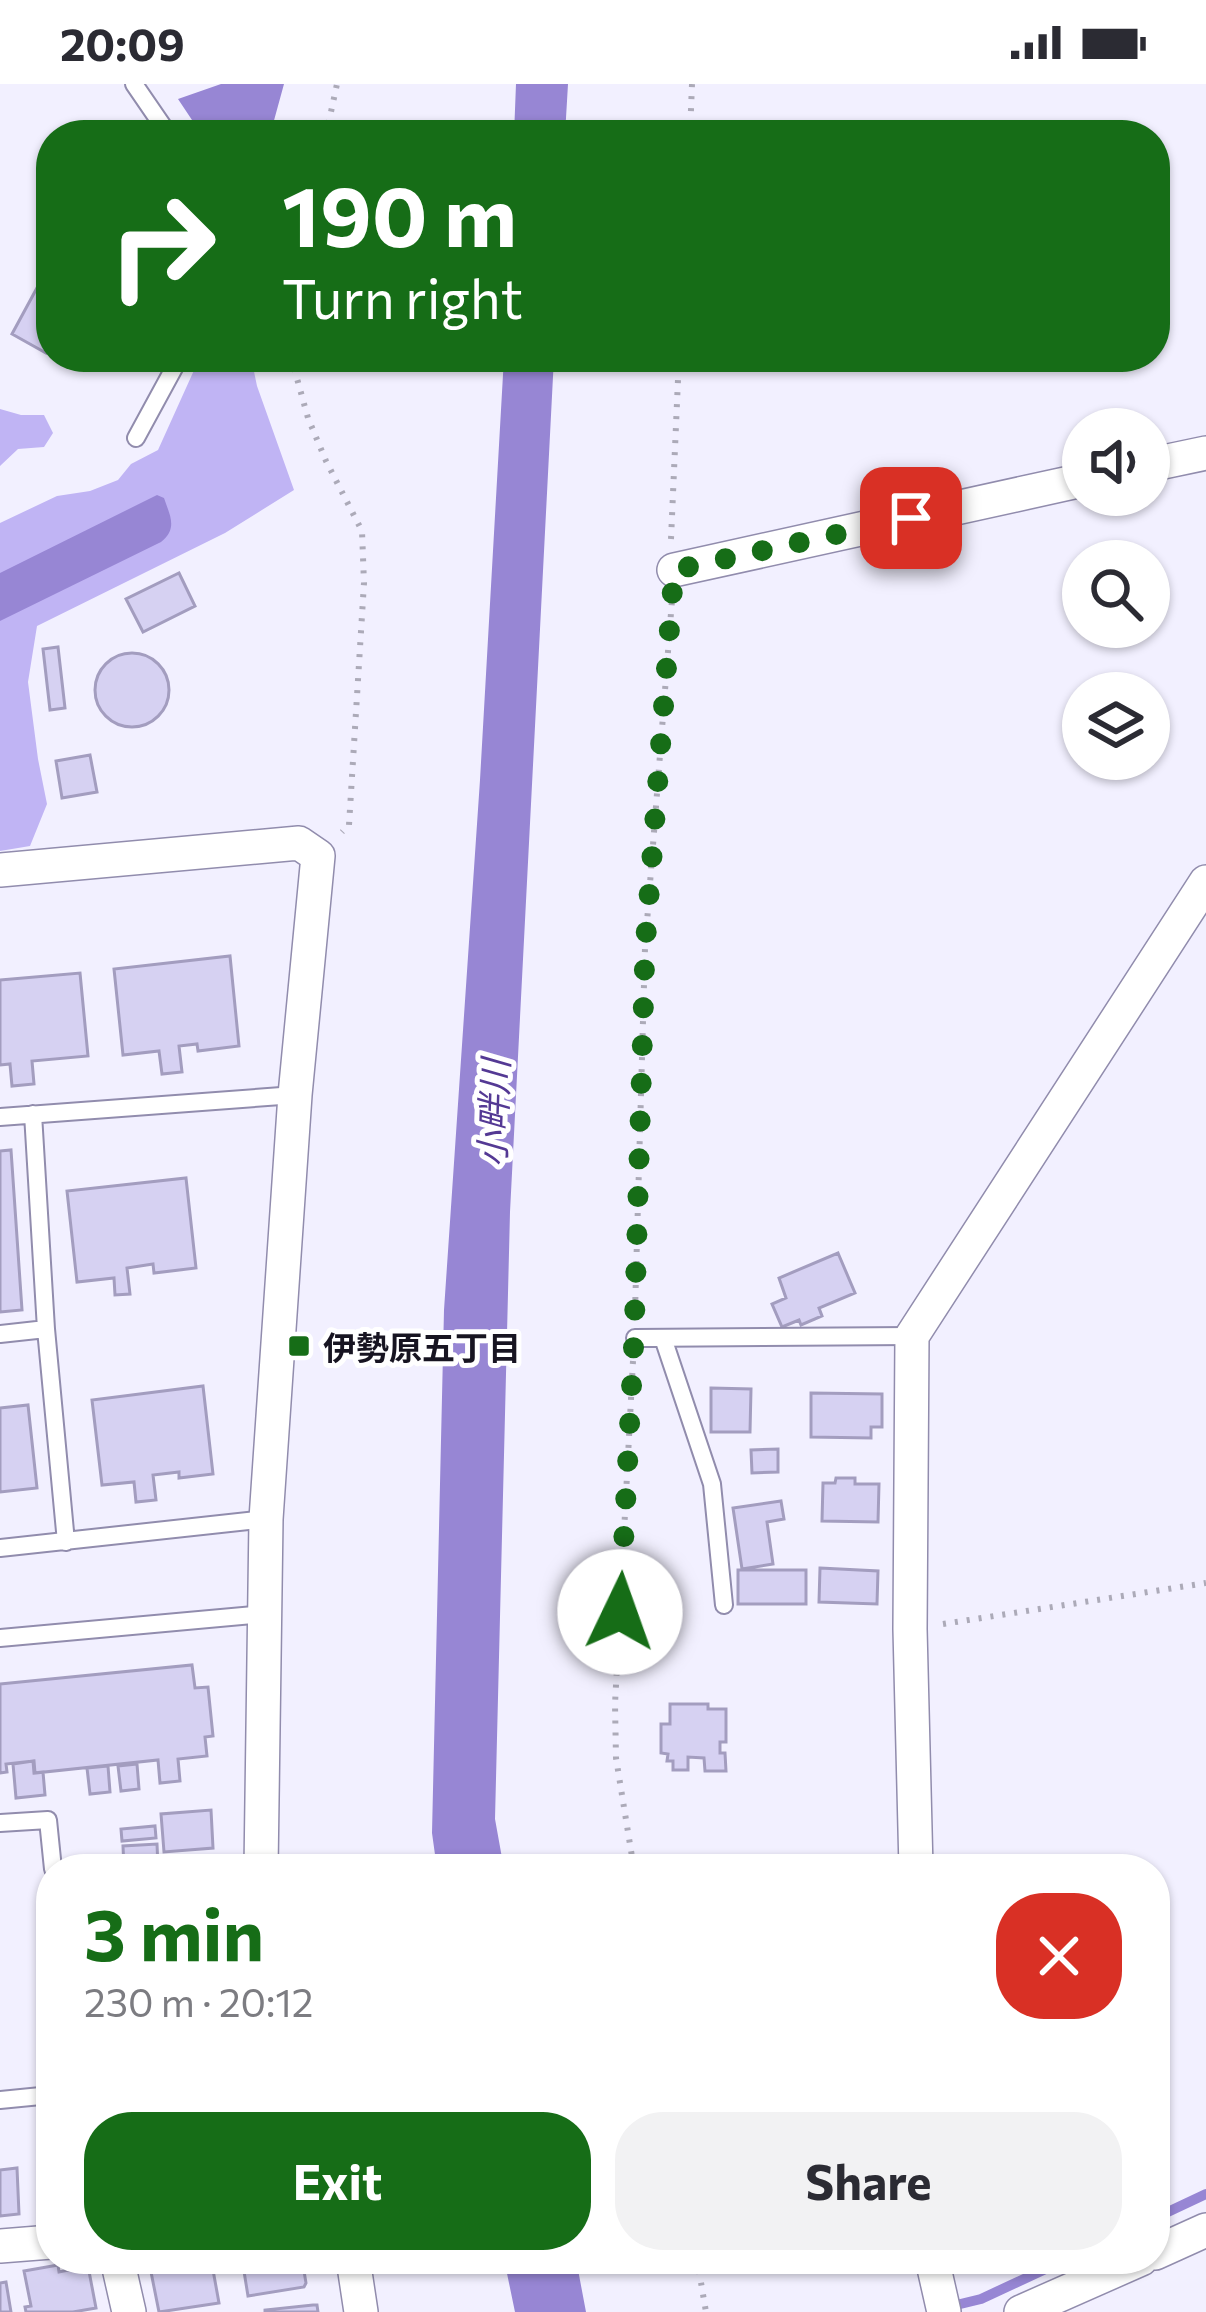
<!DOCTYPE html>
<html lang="en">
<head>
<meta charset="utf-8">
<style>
  :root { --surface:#fff; --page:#f2f2f3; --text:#2b2b33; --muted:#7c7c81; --accent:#166d17 }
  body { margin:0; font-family:Commissioner,"Noto Sans JP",sans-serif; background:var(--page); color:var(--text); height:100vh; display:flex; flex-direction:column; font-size:45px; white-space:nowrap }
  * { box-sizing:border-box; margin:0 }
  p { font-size:39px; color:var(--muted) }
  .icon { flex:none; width:66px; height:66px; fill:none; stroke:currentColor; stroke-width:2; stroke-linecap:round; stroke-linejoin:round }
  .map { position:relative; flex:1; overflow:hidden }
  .details { position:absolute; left:36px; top:1770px; width:1134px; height:420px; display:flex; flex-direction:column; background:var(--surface); border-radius:48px; box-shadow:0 3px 9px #0004 }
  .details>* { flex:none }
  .guide { position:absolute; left:36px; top:36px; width:1134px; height:252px; border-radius:48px; box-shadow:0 3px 9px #0004; background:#166d17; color:#fff; overflow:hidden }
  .tools { position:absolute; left:1062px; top:324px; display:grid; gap:24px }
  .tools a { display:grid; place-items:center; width:108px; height:108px; border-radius:50%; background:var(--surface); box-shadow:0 3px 9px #0004; font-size:60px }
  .pin { position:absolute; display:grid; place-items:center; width:102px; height:102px; color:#fff; margin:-51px; border-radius:24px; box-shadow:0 6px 18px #0006 }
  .me { position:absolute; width:132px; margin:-66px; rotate:3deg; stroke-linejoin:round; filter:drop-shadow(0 0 9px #0008) }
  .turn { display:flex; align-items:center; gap:42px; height:252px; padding:0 48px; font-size:54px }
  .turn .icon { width:156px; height:156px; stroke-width:2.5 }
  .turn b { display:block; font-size:84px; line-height:102px }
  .round { display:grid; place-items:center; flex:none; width:126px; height:126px; border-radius:48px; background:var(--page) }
  .headline { display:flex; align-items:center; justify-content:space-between; height:204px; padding:0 48px }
  h1 { font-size:72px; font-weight:700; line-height:90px; color:var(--accent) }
  .button { display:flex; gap:24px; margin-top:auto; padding:24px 48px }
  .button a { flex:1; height:138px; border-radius:48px; background:var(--accent); color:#fff; font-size:48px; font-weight:700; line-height:138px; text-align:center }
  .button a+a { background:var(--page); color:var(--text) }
  .status { display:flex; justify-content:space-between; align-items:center; height:84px; padding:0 60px; background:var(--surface); direction:ltr }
  .status svg { height:33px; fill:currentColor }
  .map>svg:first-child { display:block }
</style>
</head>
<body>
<div class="status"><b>20:09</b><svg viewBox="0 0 49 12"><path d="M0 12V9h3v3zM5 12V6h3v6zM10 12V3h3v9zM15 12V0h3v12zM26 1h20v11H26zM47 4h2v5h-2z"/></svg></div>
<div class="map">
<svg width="1206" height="2228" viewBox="0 0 1206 2228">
  <rect width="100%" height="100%" fill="#f2f0ff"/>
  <path fill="#c0b4f4" d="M200,273h51l6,29 37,104 -69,43 -188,93 -9,56 10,77 9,45 -17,42 -30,5v-328l57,-27 33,-5 28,-11 13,-16 27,-14z
    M0,325l21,6h23l9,18 -9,14 -26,2 -18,17z"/>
  <path fill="#9786d4" d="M221,0h63l-14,51h-68l-24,-36z
    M516,0h52l-3,51h-51z
    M504,273h50l-44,855 -15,607 9,50h-67l-5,-36 12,-523 36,-530z
    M157,411l7,3c6,18 14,30 -3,44l-161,79v-48z
    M504,2175h72l10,53h-71z"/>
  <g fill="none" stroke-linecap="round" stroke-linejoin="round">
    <path stroke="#9786d4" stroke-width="10" d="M1155,2134l51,-24
      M948,2223l33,-8 86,-40"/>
  </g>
  <path fill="#d6d1f2" stroke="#a39dbf" stroke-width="3" d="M51,178v83l-5,8 -34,-19z
    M179,489l16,33 -52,26 -17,-33z
    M58,563l7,61 -15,2 -7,-61z
    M95 606a37 37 0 1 1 74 0a37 37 0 1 1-74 0Z
    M90,671l7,37 -35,6 -6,-37z
    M230,872l9,90 -41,5 -1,-7 -18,2 3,26 -20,2 -3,-23 -36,4 -9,-86z
    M80,889l8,83 -56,5 2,23 -22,2 -2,-22 -10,1v-85z
    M11,1066l11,160 -22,2v-161z
    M186,1094l10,90 -42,5 -1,-9 -26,4 3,26 -15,1 -1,-17 -37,4 -10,-91z
    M838,1169l17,40 -36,15 3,8 -21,9 -2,-5 -17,7 -10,-23 14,-6 -7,-20z
    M203,1302l10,88 -34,4v-6l-26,3 3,25 -20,2 -2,-20 -32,3 -10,-85z
    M711,1304l40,1 -1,43h-39z
    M811,1309l71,1v33h-11v11l-60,-1z
    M28,1321l9,83 -37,4v-84z
    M778,1365v23l-26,1 -1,-23z
    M836,1394h19v6h24l-1,38 -56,-1 1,-38h12z
    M781,1417l3,18 -17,3 6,42 -31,5 -9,-61z
    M820,1484l58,3 -1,33 -58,-2z
    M738,1486h68v34h-68z
    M192,1581l3,23 13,-1 5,49 -8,1 2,19 -29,3 2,22 -20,2 -2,-23 -123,13 -1,-12 -28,3 1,8 -7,1v-89z
    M670,1620h38v5h18v33h-6v11h5l1,18h-21l-1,-13 -16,-1v13h-15v-9h-6l1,-7 -7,-1v-29h9z
    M33,1677l1,12 9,-1 2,23 -29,3 -3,-34z
    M137,1680l2,25 -18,2 -3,-25z
    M108,1682l2,26 -20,2 -3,-26z
    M211,1726l2,38 -49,4 -3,-38z
    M155,1742l1,12 -34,3 -1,-12z
    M157,1760l1,23 -34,2 -1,-23z
    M200,1773v12h-26l-1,-10z
    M17,2084l2,46 -19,2v-46z
    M190,2175h21l8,44 -60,9 -9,-45z
    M242,2175h60l4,24 -2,4 -56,9z
    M58,2181l1,7 29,-6 8,42 -23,4h-47l-1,-5 6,-1 -7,-35z
    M6,2198l5,30h-11v-29z
    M313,2221h4l1,7h-53v-2z"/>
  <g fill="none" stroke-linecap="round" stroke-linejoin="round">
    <defs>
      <path id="service" d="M134,0l35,51
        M136,354l44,-81
        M0,1033l295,-22
        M46,1245l20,213
        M0,1250l46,-5 -13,-215
        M635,1254l277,-2
        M663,1254l49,146 12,121
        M0,1464l266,-29
        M0,1554l265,-24
        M0,1739l48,-3 5,49
        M0,2016l51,-5"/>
      <path id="minor" d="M1149,381l57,-12
        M674,486l409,-90
        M0,786l299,-27 19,13 -23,239 -29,424 -5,350
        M916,1785l-6,-240 2,-293 294,-454
        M0,2162l51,-4
        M1155,2169l51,-23
        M117,2175l12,53
        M353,2175l8,53
        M932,2175l12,53
        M1021,2228l120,-53"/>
    </defs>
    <use href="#service" stroke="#918cad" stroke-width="20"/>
    <use href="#minor" stroke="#918cad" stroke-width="36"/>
    <path stroke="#acaab8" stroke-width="6" stroke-dasharray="3 9" stroke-linecap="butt" d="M326,51l11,-51
      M690,51l2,-51
      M291,273l17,61 18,43 36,70 2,52 -15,242 -7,7
      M671,455l8,-182
      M635,1228l10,-364 27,-348
      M633,1277l-18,343 1,54 18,111
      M943,1540l263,-41
      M697,2175l9,53"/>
    <use href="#service" stroke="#fff" stroke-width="16"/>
    <use href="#minor" stroke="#fff" stroke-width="33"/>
  </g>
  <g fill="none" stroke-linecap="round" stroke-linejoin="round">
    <path stroke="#166d17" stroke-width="21" stroke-dasharray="0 37.8" d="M620,1528l14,-274 11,-390 29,-378 237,-52"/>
  </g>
  <rect fill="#166d17" stroke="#fff" stroke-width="4.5" x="287" y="1250" width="24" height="24" rx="6"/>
  <g text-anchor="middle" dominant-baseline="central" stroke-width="10" stroke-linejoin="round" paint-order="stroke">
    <g font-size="33" font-weight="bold" fill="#171421" stroke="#fff" text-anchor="start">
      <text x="323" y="1262">伊勢原五丁目</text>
    </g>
    <g font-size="36" font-style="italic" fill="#543994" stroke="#fff">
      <text transform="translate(492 1029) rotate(-88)">小畔川</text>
    </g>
  </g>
</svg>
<div class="tools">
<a><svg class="icon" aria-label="sound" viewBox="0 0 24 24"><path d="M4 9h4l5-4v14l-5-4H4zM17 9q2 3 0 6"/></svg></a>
<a><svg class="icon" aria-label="search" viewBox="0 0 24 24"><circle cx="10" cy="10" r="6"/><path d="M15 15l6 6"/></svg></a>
<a><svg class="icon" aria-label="layers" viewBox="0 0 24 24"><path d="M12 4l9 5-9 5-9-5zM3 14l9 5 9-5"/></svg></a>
</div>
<div class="pin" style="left:911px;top:434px;background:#d93025"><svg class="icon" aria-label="arrive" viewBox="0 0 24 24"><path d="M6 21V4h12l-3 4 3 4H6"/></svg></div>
<svg class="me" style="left:620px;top:1528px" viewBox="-20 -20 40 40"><circle r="19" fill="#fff"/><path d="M0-13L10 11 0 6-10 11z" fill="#166d17"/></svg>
<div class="guide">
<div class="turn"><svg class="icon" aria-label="right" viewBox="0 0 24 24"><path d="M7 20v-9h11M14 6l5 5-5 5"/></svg><div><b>190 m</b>Turn right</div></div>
</div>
<section class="details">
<div class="headline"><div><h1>3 min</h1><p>230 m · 20:12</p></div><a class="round" style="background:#d93025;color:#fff"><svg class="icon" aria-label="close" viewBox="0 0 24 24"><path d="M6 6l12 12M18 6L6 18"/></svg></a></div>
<div class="button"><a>Exit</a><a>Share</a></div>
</section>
</div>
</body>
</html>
